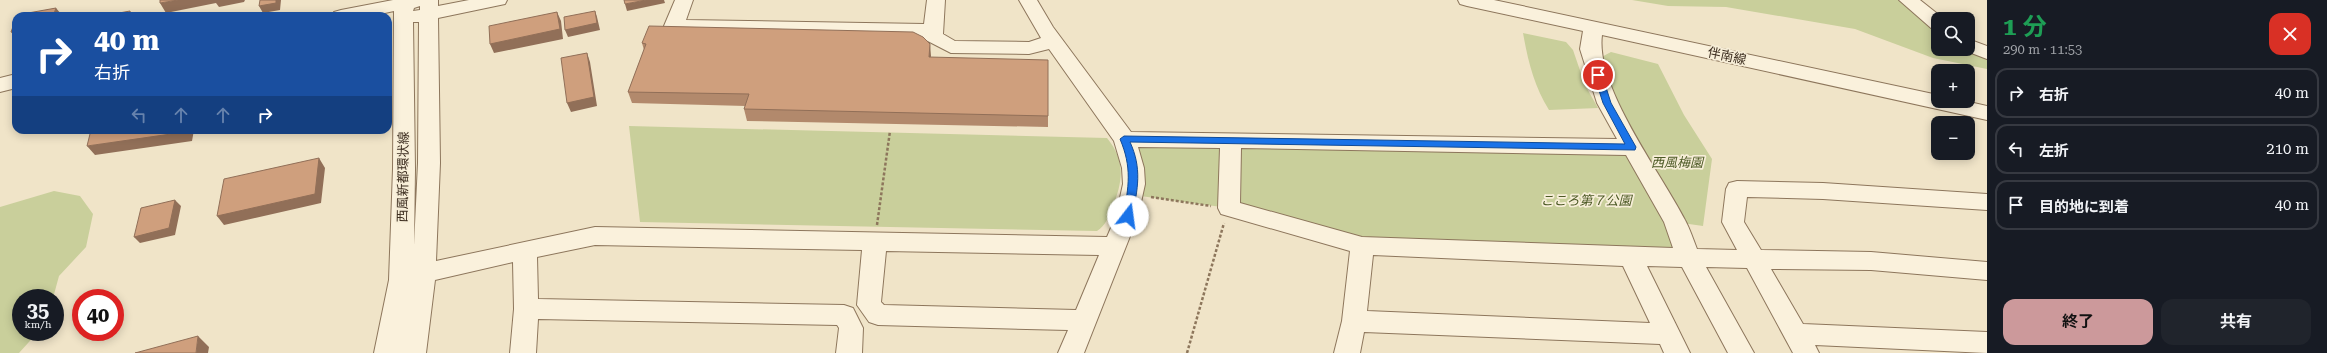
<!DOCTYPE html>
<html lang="ja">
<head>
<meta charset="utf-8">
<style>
  :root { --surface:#171b24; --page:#20242c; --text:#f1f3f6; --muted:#9ea1a6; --line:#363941; --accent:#cc999b }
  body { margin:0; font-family:"Roboto Serif","Noto Sans JP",serif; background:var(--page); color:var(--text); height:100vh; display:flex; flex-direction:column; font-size:15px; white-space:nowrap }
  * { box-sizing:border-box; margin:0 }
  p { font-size:13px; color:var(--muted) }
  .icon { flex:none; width:22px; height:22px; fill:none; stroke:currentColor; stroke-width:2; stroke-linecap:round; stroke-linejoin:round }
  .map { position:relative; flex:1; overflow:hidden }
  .side { display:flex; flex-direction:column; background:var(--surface); width:340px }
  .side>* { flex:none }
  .top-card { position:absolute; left:12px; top:12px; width:380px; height:122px; border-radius:12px; box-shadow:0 2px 10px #0003; background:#1a4fa0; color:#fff; overflow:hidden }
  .controls { position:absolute; left:1931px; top:12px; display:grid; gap:8px }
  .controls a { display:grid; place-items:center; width:44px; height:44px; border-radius:8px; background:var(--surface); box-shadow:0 2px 10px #0003; font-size:20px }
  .speed { position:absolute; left:12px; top:289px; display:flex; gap:8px; font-size:20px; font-weight:700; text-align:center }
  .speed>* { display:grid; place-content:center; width:52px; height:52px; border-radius:50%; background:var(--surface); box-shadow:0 2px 10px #0003; line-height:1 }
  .speed small { font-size:10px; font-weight:400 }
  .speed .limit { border:6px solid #d22; background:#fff; color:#111 }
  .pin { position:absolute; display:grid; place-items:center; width:34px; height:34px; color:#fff; margin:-17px; border:2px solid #fff; border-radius:50%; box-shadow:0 1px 4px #0007 }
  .me { position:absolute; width:44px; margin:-22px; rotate:15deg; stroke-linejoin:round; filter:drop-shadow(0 0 3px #0008) }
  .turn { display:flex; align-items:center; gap:14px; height:84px; padding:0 16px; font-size:18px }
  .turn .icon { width:52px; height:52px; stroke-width:2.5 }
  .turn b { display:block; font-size:28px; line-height:34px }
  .lanes { display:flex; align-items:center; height:38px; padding:0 16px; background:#0003; justify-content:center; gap:20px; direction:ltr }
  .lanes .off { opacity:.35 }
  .round { display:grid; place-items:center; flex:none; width:42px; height:42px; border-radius:12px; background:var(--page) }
  .overview { display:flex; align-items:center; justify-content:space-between; height:68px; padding:0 16px }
  h1 { font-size:24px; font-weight:700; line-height:30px; color:#1e9e55 }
  .button { display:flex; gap:8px; margin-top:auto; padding:8px 16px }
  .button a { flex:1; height:46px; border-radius:12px; background:var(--accent); color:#111; font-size:16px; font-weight:700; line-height:46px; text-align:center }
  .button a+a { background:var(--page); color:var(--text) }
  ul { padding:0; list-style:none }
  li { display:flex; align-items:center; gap:12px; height:50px; margin:0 8px 6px; padding:0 8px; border:2px solid var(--line); border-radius:12px }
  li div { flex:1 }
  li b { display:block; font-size:15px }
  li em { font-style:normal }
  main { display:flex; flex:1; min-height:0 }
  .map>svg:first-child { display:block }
</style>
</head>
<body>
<main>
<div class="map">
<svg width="1987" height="353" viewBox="0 0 1987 353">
  <rect width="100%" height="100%" fill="#f0e4c8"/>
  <path fill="#c9cf9b" d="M1632,0h270l36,29v20h30l19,11v9l-54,-11 -78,-29 -129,-22 -58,-1z
    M1523,33l43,9 7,8 12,35 13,23 -49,2c-15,-24 -21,-49 -26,-77z
    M1611,52l47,12 26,51 28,44 -9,67 -28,-4 13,35 -326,-11 -133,-38 -96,-13 -9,-56 507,8 -37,-86z
    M629,126l478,12c19,23 16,44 5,70 -4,10 -6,17 -15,23l-457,-9z
    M54,191l26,5 13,18 -7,33 -27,29 -6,22h-32v34h17l-19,21h-19v-146z"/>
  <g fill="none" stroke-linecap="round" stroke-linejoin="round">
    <defs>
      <path id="minor" d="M393,0h45v6l31,-6h38l-2,4 -67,14 2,145 -4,98 159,-34 512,10 9,-21 7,-32 -1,-16 -8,-27 -65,-92 -20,5 -78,-1 -33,-17 -244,-4 -7,-2 -3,-4 11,-26h18l-7,20 238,4 3,-24h18l-2,34 12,7 74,1 12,-4 -22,-38h18l16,27 78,105 486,7 -20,-36 -17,-54 3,-18 -116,-25 -7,-2 -2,-4h36l444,95v6h27l22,5v14l-385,-85c-7,52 59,138 83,185 5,9 8,19 12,29l40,1 -15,-28 4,-33 3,-6 8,-2 86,2 164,11v16l-164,-11 -76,-2 -3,25 17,28 110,2 116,10v18l-116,-10 -100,-1 32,55 184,8v21l-172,-8 4,8h-26l-46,-85 -41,-1 48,86h-26l-46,-86 -35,-1 43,87h-26l-4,-9 -296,-12 -4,21h-26l8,-32 8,-70 -129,-37 -3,-6 2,-60 -82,-1 6,21 1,16 -7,32 -54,137h-26l10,-23 -190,-5 -9,-3 -12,-17 5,-55 -267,-5 -58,12 1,42 306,6 9,3 10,20 -1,25h-26l3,-25 -2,-3 -299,-6 -2,34h-26l4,-44 -1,-47 -78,18 -9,73h-26l3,-18 -3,18h-26l15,-73 4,-111 1,-158 -23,5h-39l2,-4 7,-2zM420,6v4l-7,1 1,-3zM413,22h6l-1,141 -4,82 1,-76zM1241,148l385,7 38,67 9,26 -311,-11 -122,-34zM886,251l213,4 -23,55 -192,-5 -3,-3zM1373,255l250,11 27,57 -283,-12z
        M1899,0h21l24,19h-6v11l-7,-2z
        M1968,39l19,7v13l-26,-10h7z
        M16,74v14l-16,4v-14z"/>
    </defs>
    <use href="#minor" stroke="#8d765c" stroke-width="2"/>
    <path stroke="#8d765c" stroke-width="2.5" stroke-dasharray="3 2" stroke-linecap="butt" d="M1151,197l60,9
      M877,225l13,-94
      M1187,353l37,-130"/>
    <use href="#minor" fill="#faf1dc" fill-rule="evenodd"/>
  </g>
  <path fill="#b2896c" d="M642,43l288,1v14l118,58v11l-301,-6 -3,-12 2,-3 -114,-3 -4,-11 16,-42z"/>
  <path fill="#916f58" d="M178,0h67l-1,2 -25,5 -3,-4 -50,10 -6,-10z
    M276,0h5l-1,10 -17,3 -4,-7z
    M646,0h18l1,3 -38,8 -2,-7z
    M56,8l5,6v2h-8z
    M130,11l4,5h-5z
    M595,11l2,6 3,13 -32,7 -3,-7z
    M557,12l4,9 2,18 -69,14 -4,-9z
    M16,31v7l-5,-6z
    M930,44l1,12 -2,13v-12z
    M587,53l3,9 7,44 -26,6 -4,-9z
    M77,130h16l-13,3z
    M185,130h9l-2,11 -97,14 -8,-9z
    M243,130h10l-9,2z
    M319,158l6,10 -4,35 -97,22 -7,-9z
    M175,200l6,6 -6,29 -35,8 -6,-6z
    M198,336l11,11 -1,6h-12z"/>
  <path fill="#cf9f7d" stroke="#916f58" d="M160,0h18l-18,3z
    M260,0h16v3l-17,3z
    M624,0h22l-21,4z
    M56,8l-3,8h-36v-1z
    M130,11l-1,5h-26z
    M595,11l2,12 -32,7 -1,-13z
    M557,12l3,17 -70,15 -1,-18z
    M16,19v12l-5,1z
    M649,26l264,6 10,5 7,7 -1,13 119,3v56l-304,-7 5,-15 -121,-2 18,-48 -4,-1z
    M587,53l7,44 -27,6 -6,-45z
    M91,130h94v2l-98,14z
    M319,158l-4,36 -98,22 7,-37z
    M175,200l-6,28 -35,9 7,-29z
    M198,336l-2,17h-61z"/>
  <path fill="#1a73e8" stroke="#114b97" d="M1598,72l4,3 9,28 25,44 -1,3 -505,-8c12,26 8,47 2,74l-4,4 -5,-4c6,-29 9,-49 -3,-77l4,-3 501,8 -22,-41 -9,-28z"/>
  <g text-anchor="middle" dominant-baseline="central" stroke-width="3.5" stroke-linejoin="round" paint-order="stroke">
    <g font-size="13" fill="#3d2e20" stroke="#f7eed8">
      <text transform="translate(1727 56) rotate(12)">伴南線</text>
      <text transform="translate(403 177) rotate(-89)">西風新都環状線</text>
    </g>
    <g font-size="13" font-style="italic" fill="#4d5a26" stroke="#f7eed8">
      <text x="1677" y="162">西風梅園</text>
      <text x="1586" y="200">こころ第７公園</text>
    </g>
  </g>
</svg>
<div class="controls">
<a><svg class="icon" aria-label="search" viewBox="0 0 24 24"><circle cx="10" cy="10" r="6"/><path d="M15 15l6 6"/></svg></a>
<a>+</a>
<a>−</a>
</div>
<div class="speed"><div>35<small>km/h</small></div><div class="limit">40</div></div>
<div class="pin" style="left:1598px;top:75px;background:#d93025"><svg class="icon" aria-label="arrive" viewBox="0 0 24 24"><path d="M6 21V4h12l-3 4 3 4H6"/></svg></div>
<svg class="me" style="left:1128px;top:216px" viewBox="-20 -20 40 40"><circle r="19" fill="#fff"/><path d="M0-13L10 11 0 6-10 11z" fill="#1a73e8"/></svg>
<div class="top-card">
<div class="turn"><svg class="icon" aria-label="right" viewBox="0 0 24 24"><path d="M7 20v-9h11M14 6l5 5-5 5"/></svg><div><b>40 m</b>右折</div></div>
<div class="lanes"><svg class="icon off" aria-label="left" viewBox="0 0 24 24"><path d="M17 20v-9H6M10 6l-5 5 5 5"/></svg><svg class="icon off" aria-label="ahead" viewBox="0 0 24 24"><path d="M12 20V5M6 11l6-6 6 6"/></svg><svg class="icon off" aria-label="ahead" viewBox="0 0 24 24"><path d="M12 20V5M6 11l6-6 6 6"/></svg><svg class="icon" aria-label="right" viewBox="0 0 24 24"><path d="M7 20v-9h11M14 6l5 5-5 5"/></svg></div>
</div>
</div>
<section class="side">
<div class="overview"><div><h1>1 分</h1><p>290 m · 11:53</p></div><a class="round" style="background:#d93025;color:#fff"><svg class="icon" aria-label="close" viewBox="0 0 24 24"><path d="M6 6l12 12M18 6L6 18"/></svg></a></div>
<ul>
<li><svg class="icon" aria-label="right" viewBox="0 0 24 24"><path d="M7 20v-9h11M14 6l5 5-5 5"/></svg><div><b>右折</b></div><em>40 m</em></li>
<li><svg class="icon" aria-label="left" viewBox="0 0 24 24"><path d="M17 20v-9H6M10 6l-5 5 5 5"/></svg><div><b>左折</b></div><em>210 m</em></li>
<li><svg class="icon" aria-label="arrive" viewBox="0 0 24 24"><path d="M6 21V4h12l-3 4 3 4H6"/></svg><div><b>目的地に到着</b></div><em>40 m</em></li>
</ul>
<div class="button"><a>終了</a><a>共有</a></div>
</section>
</main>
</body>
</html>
